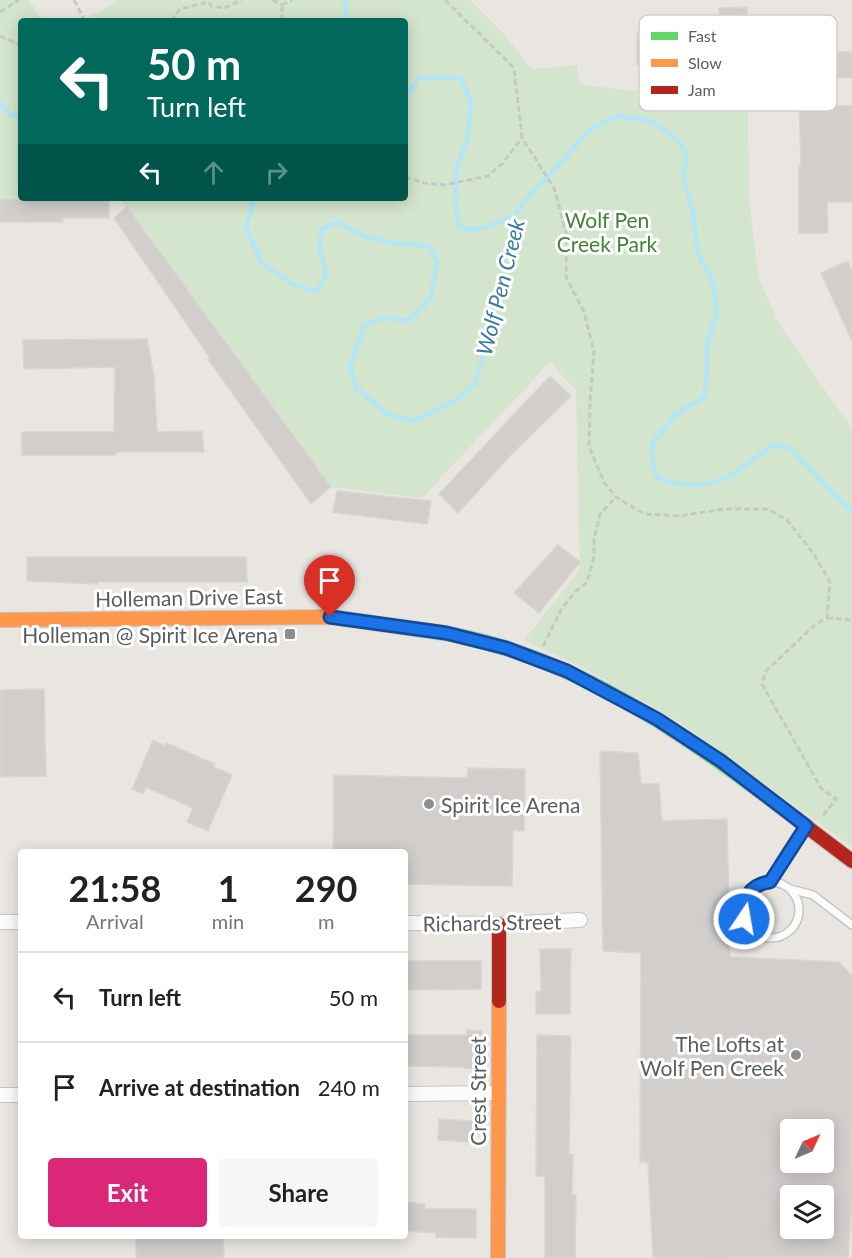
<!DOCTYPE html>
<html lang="en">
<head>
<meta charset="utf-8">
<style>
  :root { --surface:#fff; --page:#f6f6f6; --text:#222; --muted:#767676; --line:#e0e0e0; --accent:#db2777 }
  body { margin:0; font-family:Lato,sans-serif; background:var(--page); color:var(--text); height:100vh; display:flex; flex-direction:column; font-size:22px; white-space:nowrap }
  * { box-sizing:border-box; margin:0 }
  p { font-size:20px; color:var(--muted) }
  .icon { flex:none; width:33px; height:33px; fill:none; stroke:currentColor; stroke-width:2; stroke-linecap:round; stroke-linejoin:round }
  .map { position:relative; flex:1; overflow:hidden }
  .sheet { position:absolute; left:18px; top:849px; width:390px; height:390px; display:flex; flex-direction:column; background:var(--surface); border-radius:6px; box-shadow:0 3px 15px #0003 }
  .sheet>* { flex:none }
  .guide { position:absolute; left:18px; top:18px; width:390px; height:183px; border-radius:6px; box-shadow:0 3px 15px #0003; background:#00695c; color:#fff; overflow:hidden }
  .needle { width:39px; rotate:46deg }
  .fabs { position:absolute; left:780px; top:1119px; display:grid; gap:12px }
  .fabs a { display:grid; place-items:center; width:54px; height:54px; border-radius:6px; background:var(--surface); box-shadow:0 3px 15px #0003; font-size:30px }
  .pin { position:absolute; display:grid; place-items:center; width:51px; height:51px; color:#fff; margin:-62px -26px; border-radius:50% 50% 50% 0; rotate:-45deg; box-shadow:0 0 6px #0007 }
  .pin .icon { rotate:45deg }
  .me { position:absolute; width:66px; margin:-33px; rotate:12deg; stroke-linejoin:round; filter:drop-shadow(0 0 4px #0008) }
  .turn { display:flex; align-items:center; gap:21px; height:126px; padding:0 30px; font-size:27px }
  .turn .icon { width:78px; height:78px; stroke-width:2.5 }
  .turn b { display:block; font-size:42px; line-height:51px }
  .lanes { display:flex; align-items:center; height:57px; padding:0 30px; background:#0003; justify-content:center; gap:30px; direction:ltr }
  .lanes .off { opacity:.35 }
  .eta { display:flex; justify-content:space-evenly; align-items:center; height:102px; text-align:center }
  .eta b { font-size:36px; font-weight:700; line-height:42px }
  .action { display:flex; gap:12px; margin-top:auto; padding:12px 30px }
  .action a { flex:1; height:69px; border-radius:6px; background:var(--accent); color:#fff; font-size:24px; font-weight:700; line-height:69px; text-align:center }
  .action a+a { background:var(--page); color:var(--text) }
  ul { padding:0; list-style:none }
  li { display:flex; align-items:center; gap:18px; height:90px; padding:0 30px; border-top:2px solid var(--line) }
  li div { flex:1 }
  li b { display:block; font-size:22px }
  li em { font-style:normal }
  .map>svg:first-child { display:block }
</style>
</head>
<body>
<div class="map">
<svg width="852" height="1258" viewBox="0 0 852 1258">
  <rect width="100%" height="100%" fill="#e9e6e2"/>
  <path fill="#d4e5cd" d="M0,0h29l14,21h-22v177l-21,2z
    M118,0h352l34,34 28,35 45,-4 2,19 45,6 124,5 1,106 10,78 21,46 72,104v418l-174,-125 -81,-47 -73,-35 56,-70 -4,-179 -26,-29 -128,136 -91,-11 -211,-289h285v-177h-326l6,-1z"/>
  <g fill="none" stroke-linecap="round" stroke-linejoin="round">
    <path stroke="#b3e6f6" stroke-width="4.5" d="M345,0l2,21
      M405,93l4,-1 10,-14h41l11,23 -3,37 -11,29 -2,33 4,26c16,10 40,-5 56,-11
      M0,102l10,13 11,1
      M254,198l-8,30 16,35 29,20 25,9c15,-21 9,-20 4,-42 -2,-7 1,-14 2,-21l15,-7 26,14 31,7 34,3 9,15 -6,37 -23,23 -25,-3 -19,7 -14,42 6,20 30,27 27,7 44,-21 18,-17 14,-44 8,-44 18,-80 7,-11 69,-75 26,-13 34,5 28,20 8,15 -4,19 10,38 5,41 15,27 4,31 -10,33v29l-3,23 -29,18 -23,29 1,21 5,13c54,19 75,-3 116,-34l17,5 61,63"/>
  </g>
  <path fill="#d1cecc" stroke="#d8d5d2" stroke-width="1.5" fill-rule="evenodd" d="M747,7l2,47 -40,1v9l-72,1v-32h83l-1,-25z
    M812,51l40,1v26l-41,-1z
    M825,99v6l27,1v96h-25l1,31h-29v-68h2l-2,-65z
    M63,198h46v20h-46v4h-63v-22z
    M127,207l204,280 -20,17 -103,-145 2,-1 -96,-140z
    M848,261l4,10v70l-31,-68z
    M147,339l7,38 3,55 45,-1 2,21h-88v3h-94v-23h92l1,-65 -91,2 -1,-29z
    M550,376l21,20 -61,60 -52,57 -19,-19z
    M337,491l94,10 -4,23 -94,-12z
    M558,545l22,17 -41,51 -25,-20z
    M27,557h219l1,25h-149l-1,2 -70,-3z
    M44,689l2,87 -46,1v-87z
    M153,740l11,6 2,-3 49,21 -1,3 18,8 -24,56 -21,-9 6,-14 -47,-21 -3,7 -11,-5z
    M600,751l38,2 3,31h18l3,37 65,-2 3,138 109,5 13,14v227l-4,54 -195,1 -5,-95 -8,-1 1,-209 -38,-2zM790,1130h34v32h-34zM790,1196h34v32h-34z
    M468,768l57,1 -1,62 -11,-1 -1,56 -107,-2v-32h-72l1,-77 133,3z
    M540,949h31l-1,65h-34v-22h5z
    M405,961h76v28l-76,1z
    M467,1030l15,1 -2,38 -16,-1v-1l-59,-1v-31h62z
    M537,1035l34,1 -2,118h4l-1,41h4l-1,63h-30v-82h-9z
    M439,1119l35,2 -1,21 -35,-2z
    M405,1202l20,2 -1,5h52v29l-40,-1v-4l-31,-2z
    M189,1236h34l1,22h-88v-21l53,1z"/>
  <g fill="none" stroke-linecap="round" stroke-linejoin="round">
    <defs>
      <path id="lane" d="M743 910a28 28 0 1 1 56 0a28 28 0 1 1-56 0Z
        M770,883l35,-55
        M790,889l23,6 39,30"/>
      <path id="street" d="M0,922h21
        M405,923l94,1 81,-4
        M405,1094l92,-1
        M0,1095h21"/>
      <path id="fast" d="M431,631c136,19 253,102 359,183"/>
      <path id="slow" d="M0,620l330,-3 101,14
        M498,1258l1,-257"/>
      <path id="jam" d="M790,814l62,47
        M499,1001v-77"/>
    </defs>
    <use href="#lane" stroke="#c4c4c4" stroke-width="10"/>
    <use href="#street" stroke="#c4c4c4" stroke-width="16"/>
    <use href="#fast" stroke="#c4c4c3" stroke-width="16"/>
    <use href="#slow" stroke="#c4c4c3" stroke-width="16"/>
    <use href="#jam" stroke="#c4c4c3" stroke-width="16"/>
    <path stroke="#c4cbc6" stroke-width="3" stroke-dasharray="6 3" stroke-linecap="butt" d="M74,0l11,21
      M272,0l10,5
      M445,0l69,68 8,70 32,50 13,48 -1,41 18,35 10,39 -4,51 -1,45 15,35 12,15 28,17 36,2 43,-7h45l19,11 26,33 17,29 -3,36 -11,6 -50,47 -4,13 59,104 15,11 -14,18
      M282,5l10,-5
      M0,12l19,-12
      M171,21l9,-12 29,-7 2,4 13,2 18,-8
      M282,21v-16
      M0,36l21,9
      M405,177l19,6 20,2 44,-9 15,-13 19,-25
      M827,618l25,2
      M543,646l18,-36 13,-17 13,-11 7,-25v-17l6,-26 16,-17"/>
    <use href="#lane" stroke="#fcfbfb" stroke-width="7"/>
    <use href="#street" stroke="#fcfbfb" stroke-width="14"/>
    <use href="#fast" stroke="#63d668" stroke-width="14"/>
    <use href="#slow" stroke="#ff974d" stroke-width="14"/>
    <use href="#jam" stroke="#b3261e" stroke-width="14"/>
  </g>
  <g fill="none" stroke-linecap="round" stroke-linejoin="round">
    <defs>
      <path id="route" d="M330,617l116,16 60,15 61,23 90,48 64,42 85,65 -36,56c-20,2 -29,18 -26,37"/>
    </defs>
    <use href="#route" stroke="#114b97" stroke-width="15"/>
    <use href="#route" stroke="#1a73e8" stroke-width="10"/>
  </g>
  <g fill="#8b8e8e" stroke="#fff" stroke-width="2">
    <rect x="284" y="628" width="12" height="12" rx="3"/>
    <circle cx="429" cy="804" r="6"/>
    <circle cx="796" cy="1055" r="6"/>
  </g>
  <g text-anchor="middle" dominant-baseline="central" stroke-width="6" stroke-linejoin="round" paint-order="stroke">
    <g font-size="21" fill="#3f8434" stroke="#fff">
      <text x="607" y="219">Wolf Pen<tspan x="607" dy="24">Creek Park</tspan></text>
    </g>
    <g font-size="21" fill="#585e61" stroke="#fff">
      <text transform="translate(189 597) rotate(-1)">Holleman Drive East</text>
      <text transform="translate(492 922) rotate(-1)">Richards Street</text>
      <text transform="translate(477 1091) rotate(-90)">Crest Street</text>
    </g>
    <g font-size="21" fill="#585e61" stroke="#fff" text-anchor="end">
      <text x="278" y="634">Holleman @ Spirit Ice Arena</text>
      <text x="441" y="804" text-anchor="start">Spirit Ice Arena</text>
      <text x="784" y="1043">The Lofts at<tspan x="784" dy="24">Wolf Pen Creek</tspan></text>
    </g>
    <g font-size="22" font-style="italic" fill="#367c9f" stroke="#fff">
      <text transform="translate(500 287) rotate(-76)">Wolf Pen Creek</text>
    </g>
  </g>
  <rect x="639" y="15" width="198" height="96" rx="9" fill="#fff" stroke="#cdcfd0" stroke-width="1.5"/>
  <rect x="651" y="32" width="27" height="8" fill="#63d668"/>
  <rect x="651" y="59" width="27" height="8" fill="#ff974d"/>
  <rect x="651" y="86" width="27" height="8" fill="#b3261e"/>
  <g font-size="16" fill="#585e61">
    <text x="688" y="42">Fast</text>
    <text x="688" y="69">Slow</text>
    <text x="688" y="96">Jam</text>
  </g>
</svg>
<div class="fabs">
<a><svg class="needle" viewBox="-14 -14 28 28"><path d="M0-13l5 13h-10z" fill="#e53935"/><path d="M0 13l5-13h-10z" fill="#767676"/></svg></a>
<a><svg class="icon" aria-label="layers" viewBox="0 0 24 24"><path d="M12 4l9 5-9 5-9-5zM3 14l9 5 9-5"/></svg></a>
</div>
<div class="pin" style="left:330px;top:617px;background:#d93025"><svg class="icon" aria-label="arrive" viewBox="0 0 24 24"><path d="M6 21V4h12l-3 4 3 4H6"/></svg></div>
<svg class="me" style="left:744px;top:919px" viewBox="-20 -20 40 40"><circle r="17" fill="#1a73e8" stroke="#fff" stroke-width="3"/><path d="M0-11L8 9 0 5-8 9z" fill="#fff"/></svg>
<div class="guide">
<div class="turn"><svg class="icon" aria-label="left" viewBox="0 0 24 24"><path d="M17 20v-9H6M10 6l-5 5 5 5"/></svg><div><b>50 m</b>Turn left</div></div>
<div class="lanes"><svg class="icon" aria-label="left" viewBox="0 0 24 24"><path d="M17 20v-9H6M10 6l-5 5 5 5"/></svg><svg class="icon off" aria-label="ahead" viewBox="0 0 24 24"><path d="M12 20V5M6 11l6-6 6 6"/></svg><svg class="icon off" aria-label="right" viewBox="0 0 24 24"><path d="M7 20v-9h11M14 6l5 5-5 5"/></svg></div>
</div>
<section class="sheet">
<div class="eta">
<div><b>21:58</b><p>Arrival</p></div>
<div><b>1</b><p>min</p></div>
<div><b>290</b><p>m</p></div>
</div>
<ul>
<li><svg class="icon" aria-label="left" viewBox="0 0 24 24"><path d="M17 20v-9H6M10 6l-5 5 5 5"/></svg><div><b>Turn left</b></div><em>50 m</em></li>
<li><svg class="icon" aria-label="arrive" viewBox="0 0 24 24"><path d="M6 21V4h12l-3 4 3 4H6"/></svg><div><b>Arrive at destination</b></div><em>240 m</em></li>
</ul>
<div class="action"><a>Exit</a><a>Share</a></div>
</section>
</div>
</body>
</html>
